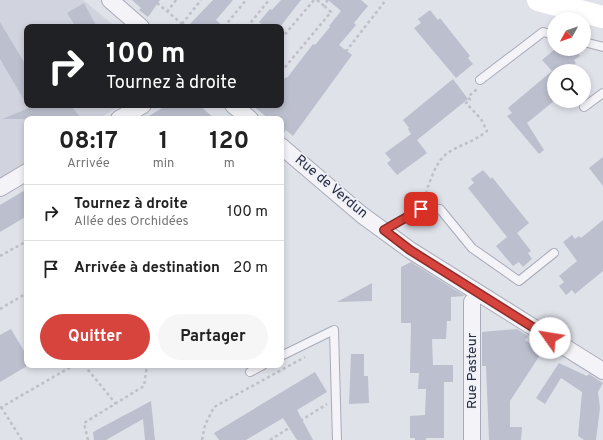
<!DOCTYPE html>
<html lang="fr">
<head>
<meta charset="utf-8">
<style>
  :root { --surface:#fff; --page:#f6f6f6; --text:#222; --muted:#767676; --line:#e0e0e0; --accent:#d6443d }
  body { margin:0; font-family:Overpass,sans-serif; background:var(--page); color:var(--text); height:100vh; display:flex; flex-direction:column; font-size:15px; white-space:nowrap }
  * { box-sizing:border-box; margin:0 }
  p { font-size:13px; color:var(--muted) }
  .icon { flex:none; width:22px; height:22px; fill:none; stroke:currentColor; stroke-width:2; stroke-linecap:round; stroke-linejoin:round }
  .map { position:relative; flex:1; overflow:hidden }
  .side { position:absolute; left:24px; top:116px; width:260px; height:252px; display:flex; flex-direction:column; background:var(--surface); border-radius:8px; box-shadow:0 2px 6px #0003 }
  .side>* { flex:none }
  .top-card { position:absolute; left:24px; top:24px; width:260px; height:84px; border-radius:8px; box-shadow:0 2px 6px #0003; background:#202124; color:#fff; overflow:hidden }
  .needle { width:26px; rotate:230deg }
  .controls { position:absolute; left:547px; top:12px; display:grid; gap:8px }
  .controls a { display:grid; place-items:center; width:44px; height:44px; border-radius:50%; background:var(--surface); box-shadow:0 2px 6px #0003; font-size:20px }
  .pin { position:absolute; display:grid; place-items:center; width:34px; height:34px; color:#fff; margin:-17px; border-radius:8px; box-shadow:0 2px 6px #0006 }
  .me { position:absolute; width:44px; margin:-22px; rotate:302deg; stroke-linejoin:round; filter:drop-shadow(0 0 3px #0008) }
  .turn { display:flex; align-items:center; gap:14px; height:84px; padding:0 16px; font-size:18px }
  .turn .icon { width:52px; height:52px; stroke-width:2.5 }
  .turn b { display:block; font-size:28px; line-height:34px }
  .eta { display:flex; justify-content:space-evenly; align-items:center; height:68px; text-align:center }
  .eta b { font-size:24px; font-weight:700; line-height:28px }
  .cta { display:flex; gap:8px; margin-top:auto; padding:8px 16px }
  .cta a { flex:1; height:46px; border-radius:24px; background:var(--accent); color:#fff; font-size:16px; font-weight:700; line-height:46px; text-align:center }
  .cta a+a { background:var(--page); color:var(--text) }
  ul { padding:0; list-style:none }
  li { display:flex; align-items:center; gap:12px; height:56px; padding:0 16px; border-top:1px solid var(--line) }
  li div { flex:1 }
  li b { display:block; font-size:15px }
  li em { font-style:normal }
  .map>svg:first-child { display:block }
</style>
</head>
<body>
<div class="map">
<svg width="603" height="440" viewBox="0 0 603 440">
  <rect width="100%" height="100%" fill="#e0e2ea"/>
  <path fill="#d1d4df" d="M0,0h83l33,27h-89v78h95l-24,14h-71v43l-27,16z"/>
  <path fill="#bcbfcd" d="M132,0h28l-12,17 -9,-7 2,-2z
    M213,0h20l-17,20 8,7h-37z
    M281,0h20l-21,27h-15l-6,-5 11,-13 2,1z
    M328,0h33l7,6 -14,17 2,2 -17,20 13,10 -59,81 -12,-10v-7h-12l-17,-14h29v-22l5,-6 1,1 26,-34 2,1 15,-18 -1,-1 12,-15z
    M84,3l13,24h-21l-9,-14z
    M430,10l8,10 2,-2 30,38 -2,2 5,6 -17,14 -42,-50 7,-5 -3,-4z
    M0,22l27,45v38l-27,-46z
    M555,49h20l5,7 -6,4 2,3 -10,8h-12v30l-27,22 17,27 -5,4 -32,-38 5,-3 -4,-5 44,-37 -10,-11z
    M453,79l15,20 -51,41 10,13 -30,22 -10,-12 4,-3 -6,-7 26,-19 -3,-5 1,-1 -6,-8z
    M27,105h43l12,14h-80l27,-11z
    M167,105h32l16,14h-71z
    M603,157v29l-14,-18z
    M483,170l8,9 1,-2 37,46 -12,10 14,18 -3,2 4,6 -9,8 -4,-5 -6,4 -17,-20 11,-9 -39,-49 6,-5 -3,-4z
    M27,189v27l-27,16v-27z
    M603,220v51l-28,23 -3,-4 -6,5 -7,-9 5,-4 -5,-6 18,-15 -14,-19 9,-7 3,4 4,-3 2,2z
    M411,262l54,34 -14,1v24h-4l-1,18h-14l1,26h20v17h-9v56h-18v2h-11v-2h-5v-22l15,-1 1,-26h-8l1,-16h-9l1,-50h-10v-56z
    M372,283v18l-35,1z
    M11,329l16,27v10l-27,16v-47z
    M517,329l11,7 -3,4 9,6 2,3 -1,2 5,4 -30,46v26h12l-1,13h-32l-3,-74h-4v-34z
    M351,354h13v22h4l1,27 -20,1z
    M559,363l28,13 2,-2 14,9 -5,9 2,16 -4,32h-12l-6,-4 4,-44 -21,-14 -16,26 -9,-6z
    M315,372l12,20 -30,18 16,30h-16l-14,-22 -37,22h-27l-5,-7z
    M151,401l4,39h-10l-2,-21 -37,21h-12l-1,-8z"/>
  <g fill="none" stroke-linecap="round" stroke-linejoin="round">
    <defs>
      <path id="service" d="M584,42l19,5
        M480,80l63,-48 11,3
        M584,107l19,-14
        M384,230l37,-21h19l32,39 47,33 35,-28
        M281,356l53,-26 3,110
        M250,372l13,-7"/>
      <path id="minor" d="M110,0l31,27
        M233,105l17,14
        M119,119l24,-14
        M281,146l81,69 48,35 193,121
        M0,188l27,-16
        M472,302v138"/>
    </defs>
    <use href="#service" stroke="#a8abb8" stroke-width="10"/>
    <use href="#minor" stroke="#a8abb8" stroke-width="18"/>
    <path stroke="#bebfc9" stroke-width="2.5" stroke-dasharray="3 3" stroke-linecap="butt" d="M317,0l6,5 5,-5
      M157,3l29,24
      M167,12l9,-12
      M182,24l19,-24
      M224,27l22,-27
      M247,27l22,-27
      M281,39l33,-39
      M281,72l50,-60 -8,-7
      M283,108l11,9
      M283,132l103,-132
      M424,199c5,-15 11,-38 25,-47 13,-8 26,-11 38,-21l-6,-12 -15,-16 4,-3 -2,-3 9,-8
      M0,256l27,-15
      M0,309l27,-16
      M84,365l32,39
      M1,407l21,33
      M0,408l74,-43
      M88,440l-4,-17 60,-37 3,-21
      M202,440l3,-15 9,-18 91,-50
      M270,440l57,-36"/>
    <use href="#service" stroke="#f3f3f8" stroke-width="8"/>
    <use href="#minor" stroke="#f3f3f8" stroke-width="16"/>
    <path stroke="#fff" stroke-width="22" d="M538,0l65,17"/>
  </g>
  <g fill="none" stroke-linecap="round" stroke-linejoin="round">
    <defs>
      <path id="route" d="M421,209l-37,21 26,20 140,88"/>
    </defs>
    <use href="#route" stroke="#8b2c28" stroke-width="10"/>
    <use href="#route" stroke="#d6443d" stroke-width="7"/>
  </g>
  <g text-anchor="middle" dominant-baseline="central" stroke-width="3.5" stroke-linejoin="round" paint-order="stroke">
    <g font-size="14" fill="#272c42" stroke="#eff1f7">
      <text transform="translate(331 187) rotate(40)">Rue de Verdun</text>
      <text transform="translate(472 371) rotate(-90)">Rue Pasteur</text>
    </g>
  </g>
</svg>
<div class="controls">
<a><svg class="needle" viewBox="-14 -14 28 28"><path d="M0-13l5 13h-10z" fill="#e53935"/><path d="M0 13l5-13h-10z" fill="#767676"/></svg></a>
<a><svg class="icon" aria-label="search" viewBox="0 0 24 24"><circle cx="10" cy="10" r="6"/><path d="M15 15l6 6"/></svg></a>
</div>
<div class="pin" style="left:421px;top:209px;background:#d93025"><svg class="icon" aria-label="arrive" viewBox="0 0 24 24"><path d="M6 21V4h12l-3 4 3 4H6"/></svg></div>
<svg class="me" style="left:550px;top:338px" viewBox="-20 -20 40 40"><circle r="19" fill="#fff"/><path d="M0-13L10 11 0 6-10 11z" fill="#d6443d"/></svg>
<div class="top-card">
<div class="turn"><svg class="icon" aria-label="right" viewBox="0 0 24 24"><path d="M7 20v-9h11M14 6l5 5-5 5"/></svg><div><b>100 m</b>Tournez à droite</div></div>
</div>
<section class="side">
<div class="eta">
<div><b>08:17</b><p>Arrivée</p></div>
<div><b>1</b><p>min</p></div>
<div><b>120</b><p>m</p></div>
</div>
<ul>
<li><svg class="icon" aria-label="right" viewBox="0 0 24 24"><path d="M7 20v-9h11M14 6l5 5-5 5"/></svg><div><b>Tournez à droite</b><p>Allée des Orchidées</p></div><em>100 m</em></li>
<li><svg class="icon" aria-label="arrive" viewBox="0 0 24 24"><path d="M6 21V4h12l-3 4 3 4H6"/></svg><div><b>Arrivée à destination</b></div><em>20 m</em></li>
</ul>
<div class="cta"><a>Quitter</a><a>Partager</a></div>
</section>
</div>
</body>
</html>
